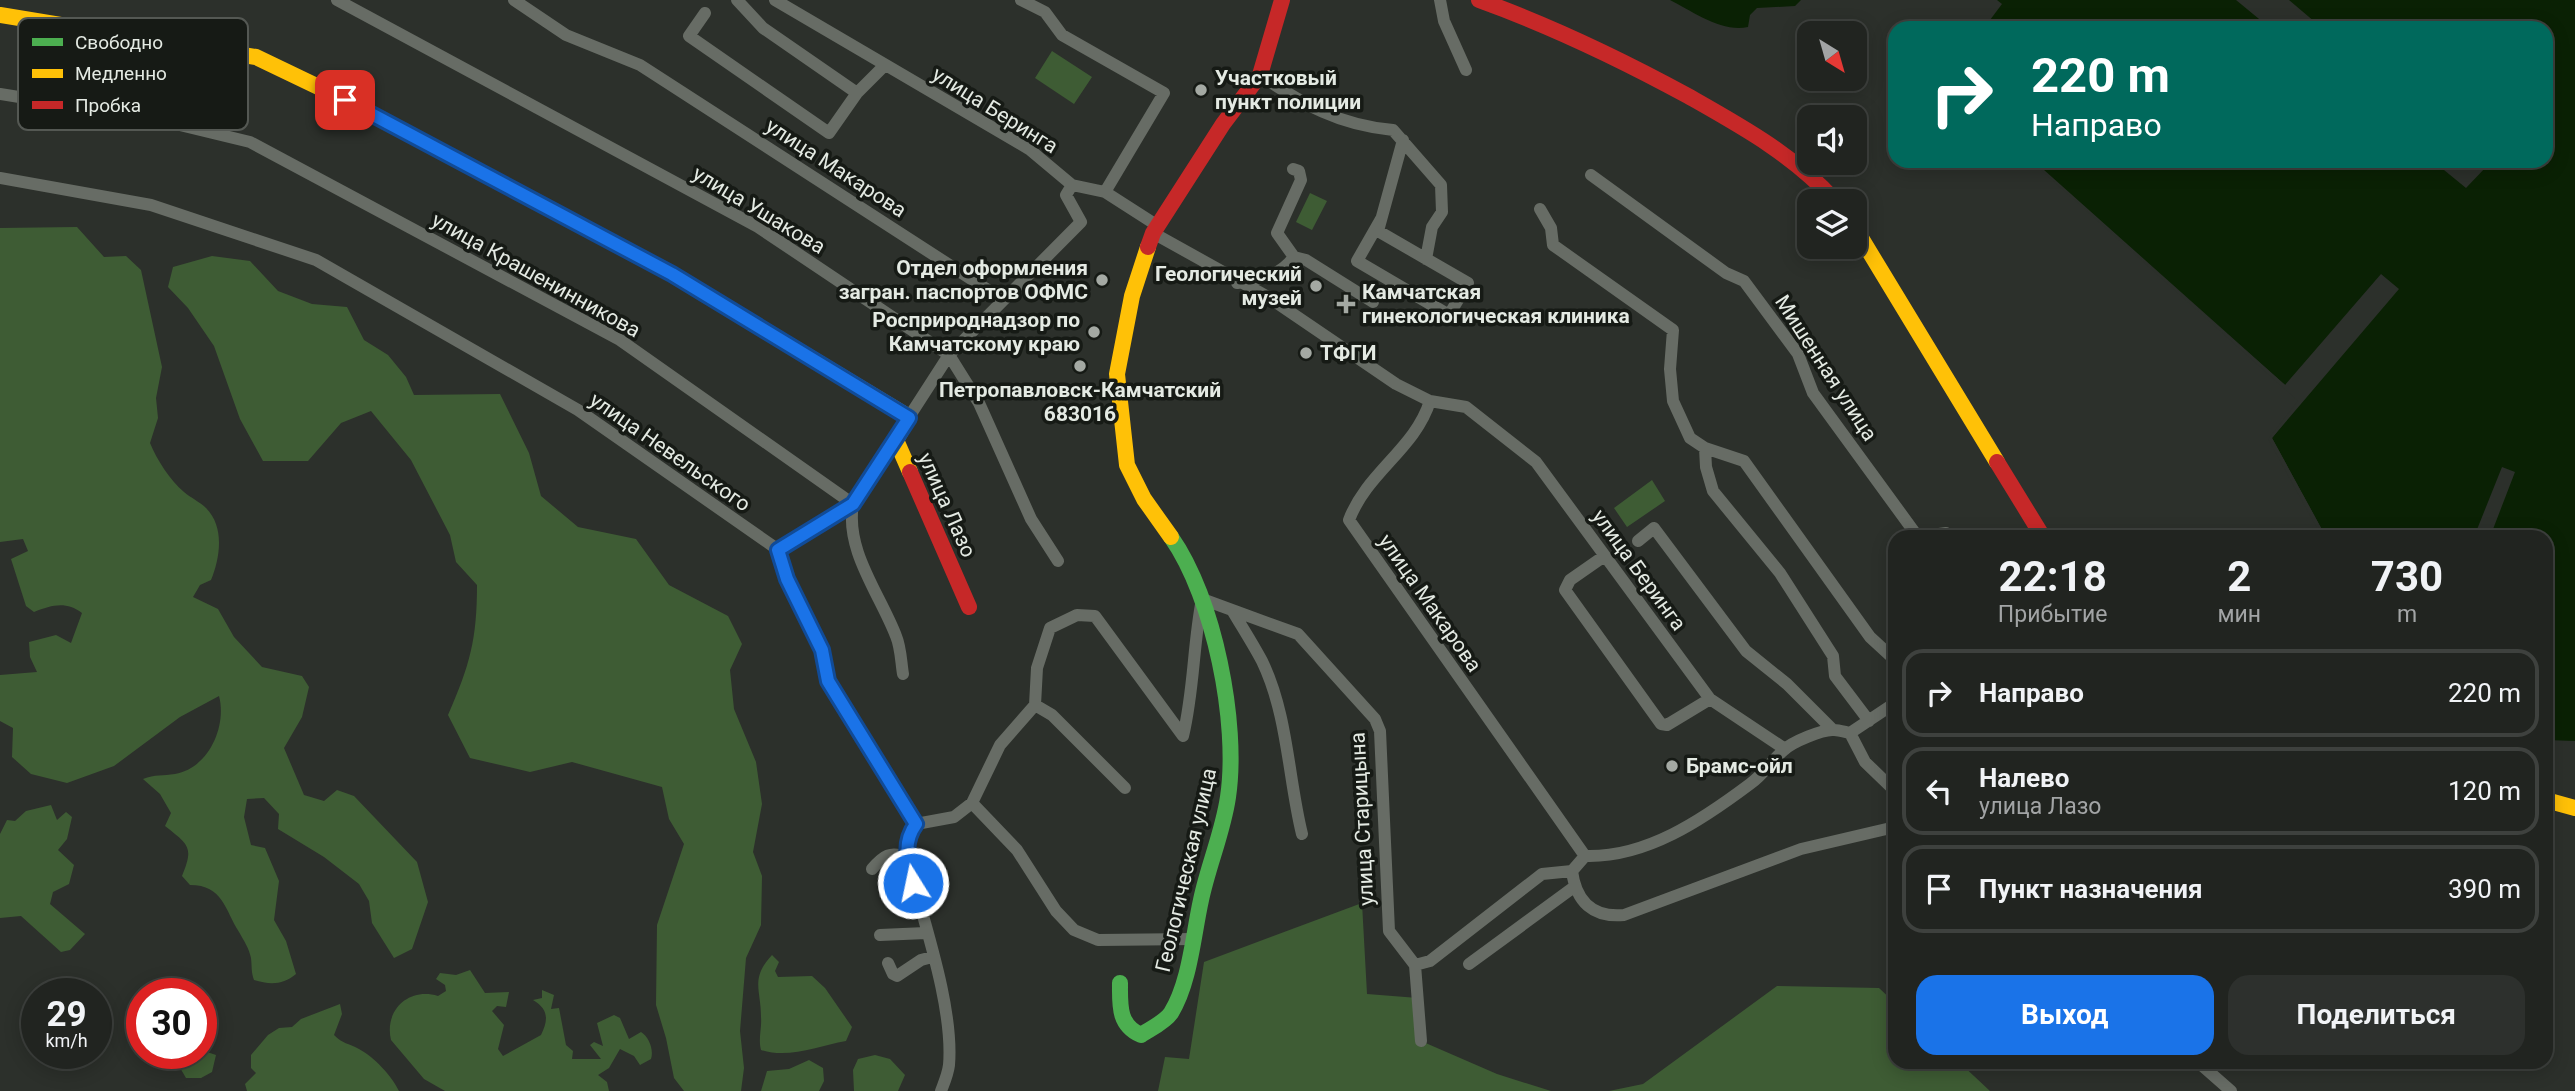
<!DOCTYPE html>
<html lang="ru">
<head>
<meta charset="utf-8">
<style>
  :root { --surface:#212420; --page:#2d302d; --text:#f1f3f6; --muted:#a2a4a5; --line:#3e413e; --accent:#1a73e8 }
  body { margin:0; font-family:Roboto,sans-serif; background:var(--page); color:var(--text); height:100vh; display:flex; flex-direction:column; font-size:26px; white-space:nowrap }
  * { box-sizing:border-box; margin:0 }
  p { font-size:23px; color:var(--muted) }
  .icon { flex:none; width:38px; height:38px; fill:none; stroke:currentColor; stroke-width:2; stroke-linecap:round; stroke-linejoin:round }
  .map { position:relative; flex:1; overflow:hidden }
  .drawer { position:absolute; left:1888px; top:530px; width:665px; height:539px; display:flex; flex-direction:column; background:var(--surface); border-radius:21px; box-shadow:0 4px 18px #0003,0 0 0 2px var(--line) }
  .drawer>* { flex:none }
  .banner { position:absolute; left:1888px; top:21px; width:665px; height:147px; border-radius:21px; box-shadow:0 4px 18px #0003,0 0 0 2px var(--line); background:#00695c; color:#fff; overflow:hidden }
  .needle { width:46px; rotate:143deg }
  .tools { position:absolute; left:1797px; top:21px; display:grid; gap:14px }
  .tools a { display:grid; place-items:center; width:70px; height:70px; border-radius:14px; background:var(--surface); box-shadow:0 4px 18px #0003,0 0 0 2px var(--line); font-size:35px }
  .speed { position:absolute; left:21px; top:978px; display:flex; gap:14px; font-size:35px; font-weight:700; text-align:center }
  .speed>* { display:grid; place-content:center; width:91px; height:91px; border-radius:50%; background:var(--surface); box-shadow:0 4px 18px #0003,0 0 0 2px var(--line); line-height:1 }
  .speed small { font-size:18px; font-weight:400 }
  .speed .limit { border:10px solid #d22; background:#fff; color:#111 }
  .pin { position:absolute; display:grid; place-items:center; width:60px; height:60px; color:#fff; margin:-30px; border-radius:14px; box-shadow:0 4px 10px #0006 }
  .me { position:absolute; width:77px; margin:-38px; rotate:350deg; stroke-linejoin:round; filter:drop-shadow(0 0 5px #0008) }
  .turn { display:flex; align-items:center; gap:24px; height:147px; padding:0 28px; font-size:32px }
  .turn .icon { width:91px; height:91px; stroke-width:2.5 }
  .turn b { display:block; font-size:49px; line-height:60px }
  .eta { display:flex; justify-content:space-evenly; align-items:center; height:119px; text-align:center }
  .eta b { font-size:42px; font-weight:700; line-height:49px }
  .primary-button { display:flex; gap:14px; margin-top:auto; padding:14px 28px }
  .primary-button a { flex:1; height:80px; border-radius:21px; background:var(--accent); color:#fff; font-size:28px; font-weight:700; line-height:80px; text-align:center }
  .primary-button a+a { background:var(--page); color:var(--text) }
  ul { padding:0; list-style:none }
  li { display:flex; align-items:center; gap:21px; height:88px; margin:0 14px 10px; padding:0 14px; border:4px solid var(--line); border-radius:21px }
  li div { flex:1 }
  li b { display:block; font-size:26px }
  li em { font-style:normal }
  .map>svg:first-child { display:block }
</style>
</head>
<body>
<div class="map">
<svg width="2575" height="1091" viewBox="0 0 2575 1091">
  <rect width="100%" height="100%" fill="#2c302b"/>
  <path fill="#3e5c34" d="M1052,51l40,26 -18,27 -39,-26z
    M1310,193l17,8 -15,29 -16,-8z
    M77,227l27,30 22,-1 15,14 21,97 -6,31 2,20 -8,25c7,17 20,37 34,49 7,6 16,10 22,16 19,19 14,50 5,72l-11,5 -7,12 25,12 16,28 28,30 40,9 7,11 -7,30 -18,31 20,47 20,6 13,-11 17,6 63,66 11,40 -16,47 -18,9 -22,-35 -3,-22 -10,-17 -35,-27 -46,-28 1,-15 -15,-16 -17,1 -3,18 7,28 14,3 14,33 -5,39 12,21 10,33c-13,11 -26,11 -42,6 -3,-8 -2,-14 -3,-22 -2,-10 -7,-17 -12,-26 -14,-22 -16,-47 -49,-47l-8,-9c12,-29 7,-31 -17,-50l6,-13 -11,-19 -17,-15c12,-5 20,-3 32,-5 34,-6 52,-48 44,-78l-39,21 -66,49 -47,17 -36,-9 -19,-17 1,-29 -13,-7v-46l37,-3 -7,-15 -1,-15 27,-7 15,8 11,-30c-16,-12 -30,-8 -48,-1l-8,-6 -15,-47 17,-8 -5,-12 -23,3v-314z
    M212,256l38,5 28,30 34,13 35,3 17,33 24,15 18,22 8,18 86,-1 29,59 12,43 37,31 58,12 33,46 59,31 14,28 -12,26 4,39 22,53 6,42 -9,48 9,24 -1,49 -15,33 -6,73 4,37 -3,23h-57l-10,-13 -8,-40 -10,-33 1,-80 27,-81 -15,-25 -7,-32 -90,-25 -42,10 -60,-14 -22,-43c22,-50 29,-76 29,-130l-21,-23 -6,-27 -39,-75 -40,-49 -30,12 -33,38h-45l-23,-42 -26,-73 -26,-38 -20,-21 5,-20z
    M1652,480l13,21 -38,26 -13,-19z
    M51,805l6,15 9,-8 6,5 -5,22 -9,11 16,15 -5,19 -16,8 -3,12 35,30 -15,16 -9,2 -40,-36 -21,2v-84l7,-14 8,1 11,-10z
    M1362,903l5,91 51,4 3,43 76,33 54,17h-393l7,-34 24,2 15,-97z
    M772,955l7,7 -4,9 3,6 34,-1 13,12 27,39 -6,14c-28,5 -57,18 -85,9 -3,-12 1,-21 0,-33 0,-28 -11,-38 11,-62z
    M470,970l15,23 24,-1 -3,15 -9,-1 -5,5 12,14 -6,24 5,7 38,-21c8,-16 7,-26 -8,-35l9,-2v-8l12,5 -3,14 8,-1 7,37 7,6 -1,8h29l-11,-14 4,-3 9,4 -6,-23 17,-8 6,3 9,21 12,-7c8,5 13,18 10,27l-11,6 -6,-9 -14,-7 -11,19 -11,7 9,7 2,9h-164l-21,-12 -33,-39c-7,-30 18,-53 47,-44l8,-5 -1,-6 -9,-6 4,-6 16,2z
    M1777,986l102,2 16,15v59h64l31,29h-381l34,-7z
    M340,1004l2,10 -8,21c9,9 14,8 25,14 15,8 33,27 40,42h-152l-2,-7 11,-11 -5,-5v-13l17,-20 11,-7 13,-1 9,-8z
    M201,1050l15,5 -4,17 -11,6h-15l-14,-24h29z
    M875,1055l15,4 15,16 -7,16h-44l-1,-21 5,-11z
    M809,1060l14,8 1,13 -5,10h-58l6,-20 22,-2z"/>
  <path fill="#0a2104" d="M1670,0h131l-6,6 -38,2 -7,7 -2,12c-26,6 -56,-16 -78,-27z
    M1997,0h578v741l-29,-1v-203h-220l-54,-99 30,-38 -268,-239h512v-133h-562l18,-24z"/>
  <path fill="#2c302b" d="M2236,0h53l33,28h-52z
    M2031,161l254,224 96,-111 18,15 -127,149 54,99h-4l-54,-98 30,-38z
    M2433,161h48l6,5 -21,22z
    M2502,467l13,5 -25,65h-16z"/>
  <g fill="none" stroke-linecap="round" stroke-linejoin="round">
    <path stroke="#676c65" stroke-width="12" d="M337,0l421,227 191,128 30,48 52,116 27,42
      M514,0l52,35 74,30 362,234
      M737,0l26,28 94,65 27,-27
      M775,0l254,149 43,36 33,7 53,34
      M1021,0l24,12 17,23 102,58 -59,99
      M1440,0l4,21 22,49
      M705,13l-16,23 140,97 28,-40
      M1260,75c44,30 79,50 133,55l48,55 1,27 -10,15 -6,32
      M0,94l155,25 95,23 370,198 233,164c-8,47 27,90 43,132 5,12 5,26 7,38
      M1293,169l6,2 2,9 -24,53 17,24
      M1591,175l135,98 18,8 54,73 15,39 105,144 28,-4
      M0,178l151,27 165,55 262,150 199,139 10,30 35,71 7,31 87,143
      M1540,209l11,19 2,17 120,85 -3,39 3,32 17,37 15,10 39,13 126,176 25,23
      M1381,219l-24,42 92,54 19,-32 -90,-52 25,-91
      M1153,233l115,64 128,87 34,17
      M1237,283c23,-4 42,-6 57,-26l12,3 67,42
      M909,417l40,-62 132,-133 -15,-27 6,-10
      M1705,448l1,19 7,24 67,82 53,83 2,20 34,45
      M1638,541l16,-13 92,123 41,33 45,45
      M777,549l76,-45 43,-64
      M1603,557l-33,23 -5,10 96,134 6,1 43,-26
      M1232,610c10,17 21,34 30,51 26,54 26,116 40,173
      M1035,705l17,10 73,73
      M1850,733l15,29 30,29
      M972,803l45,47 39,61 18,19 24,10 96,-1
      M916,824l38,-7 18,-14 28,-58 35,-40 2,-37 13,-40 27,-13 18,1 88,120c11,-45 10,-91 19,-137l96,35 77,85 5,12 9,200 26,34 6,76
      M916,824l-8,12 -1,22c15,59 47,148 42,207 -1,9 -5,18 -8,26
      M1585,856l-236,-336c18,-48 66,-71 81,-119l36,6 70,55 174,237 75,50
      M872,869c11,-13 19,-19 35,-11
      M1572,871c4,31 21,47 52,44l177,-66 94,-22
      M880,935l46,-2
      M888,963l5,11 4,2 24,-16 11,-3
      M1469,964l105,-77
      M1415,965l15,-4 112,-87 30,-3 13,-15c61,2 117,-36 165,-72 15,-11 22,-24 34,-34 8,-8 39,-21 50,-20 5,0 11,2 16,3l45,-30
      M2198,1062l33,29"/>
    <path stroke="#4caf50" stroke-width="16" d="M1120,983c0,22 -2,42 21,52 9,-6 24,-13 30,-22 19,-31 22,-77 30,-113 7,-34 22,-68 27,-103 11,-74 -14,-199 -57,-260"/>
    <path stroke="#ffc107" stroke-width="16" d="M0,15l256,42 75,36
      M1855,228l142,234
      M1148,247l-16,49 -15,78 10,91 17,34 27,38
      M718,302l191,115 -13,23 14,32
      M2546,800l29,8"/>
    <path stroke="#c62828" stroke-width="16" d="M1479,0c72,26 141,59 209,96 53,30 106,59 147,105
      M331,93l341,181 46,28
      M1148,247l5,-14 70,-109 37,-49 22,-75
      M1997,462l46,75
      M910,472l59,135"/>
  </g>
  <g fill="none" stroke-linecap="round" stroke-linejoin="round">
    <defs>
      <path id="route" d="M345,100l327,174 237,144 -56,86 -75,46 9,29 35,71 6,31 88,143c-14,19 -8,38 -3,59"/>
    </defs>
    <use href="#route" stroke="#114b97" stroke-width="18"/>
    <use href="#route" stroke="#1a73e8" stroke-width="12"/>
  </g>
  <g fill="#a4a9a3" stroke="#161a15" stroke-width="2.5">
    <circle cx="1201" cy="90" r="7"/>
    <circle cx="1102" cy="280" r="7"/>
    <circle cx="1316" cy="286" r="7"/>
    <path d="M1342.5 293.5h7v7h7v7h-7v7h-7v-7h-7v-7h7z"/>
    <circle cx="1094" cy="332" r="7"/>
    <circle cx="1306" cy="353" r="7"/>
    <circle cx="1080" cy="366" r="7"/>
    <circle cx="1672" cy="766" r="7"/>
  </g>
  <g text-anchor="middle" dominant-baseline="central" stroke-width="7" stroke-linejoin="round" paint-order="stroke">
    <g font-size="21" font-weight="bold" fill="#e4eae3" stroke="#161a15" text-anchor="start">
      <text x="1215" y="78">Участковый<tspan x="1215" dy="24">пункт полиции</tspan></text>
      <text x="1088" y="268" text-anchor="end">Отдел оформления<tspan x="1088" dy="24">загран. паспортов ОФМС</tspan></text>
      <text x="1302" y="274" text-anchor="end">Геологический<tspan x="1302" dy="24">музей</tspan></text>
      <text x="1362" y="292">Камчатская<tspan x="1362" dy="24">гинекологическая клиника</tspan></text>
      <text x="1080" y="320" text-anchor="end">Росприроднадзор по<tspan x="1080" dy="24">Камчатскому краю</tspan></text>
      <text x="1320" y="353">ТФГИ</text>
      <text x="1080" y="390" text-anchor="middle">Петропавловск-Камчатский<tspan x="1080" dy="24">683016</tspan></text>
      <text x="1686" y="766">Брамс-ойл</text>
    </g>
    <g font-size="21" fill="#e4eae3" stroke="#161a15">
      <text transform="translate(995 110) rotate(32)">улица Беринга</text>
      <text transform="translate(836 168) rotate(33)">улица Макарова</text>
      <text transform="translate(759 210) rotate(31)">улица Ушакова</text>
      <text transform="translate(536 275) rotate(29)">улица Крашенинникова</text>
      <text transform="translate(1826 368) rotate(57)">Мишенная улица</text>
      <text transform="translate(670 452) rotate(35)">улица Невельского</text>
      <text transform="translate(947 505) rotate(66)">улица Лазо</text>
      <text transform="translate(1639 570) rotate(54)">улица Беринга</text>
      <text transform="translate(1430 603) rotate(55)">улица Макарова</text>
      <text transform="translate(1362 819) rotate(-93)">улица Старицына</text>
      <text transform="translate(1186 870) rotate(-77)">Геологическая улица</text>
    </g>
  </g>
  <rect x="18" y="18" width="230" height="112" rx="10" fill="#161a15" stroke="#545853" stroke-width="2"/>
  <rect x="32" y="38" width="31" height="8" fill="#4caf50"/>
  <rect x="32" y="69" width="31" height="9" fill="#ffc107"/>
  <rect x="32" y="101" width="31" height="8" fill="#c62828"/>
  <g font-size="19" fill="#e4eae3">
    <text x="75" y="49">Свободно</text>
    <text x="75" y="80">Медленно</text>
    <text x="75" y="112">Пробка</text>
  </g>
</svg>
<div class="tools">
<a><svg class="needle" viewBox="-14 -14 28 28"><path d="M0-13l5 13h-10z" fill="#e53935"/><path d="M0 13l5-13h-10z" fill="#a2a4a5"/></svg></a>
<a><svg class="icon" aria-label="sound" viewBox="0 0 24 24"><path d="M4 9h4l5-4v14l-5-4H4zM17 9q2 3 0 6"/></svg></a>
<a><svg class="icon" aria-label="layers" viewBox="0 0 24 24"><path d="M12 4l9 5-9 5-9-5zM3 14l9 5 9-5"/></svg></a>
</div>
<div class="speed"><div>29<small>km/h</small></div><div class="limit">30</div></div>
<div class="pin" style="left:345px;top:100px;background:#d93025"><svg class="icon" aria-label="arrive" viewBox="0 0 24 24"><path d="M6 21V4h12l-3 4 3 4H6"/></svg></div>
<svg class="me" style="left:913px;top:883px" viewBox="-20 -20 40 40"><circle r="17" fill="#1a73e8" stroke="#fff" stroke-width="3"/><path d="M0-11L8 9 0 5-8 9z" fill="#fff"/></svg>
<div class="banner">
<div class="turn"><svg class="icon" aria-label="right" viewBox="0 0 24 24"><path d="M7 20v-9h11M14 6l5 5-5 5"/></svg><div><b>220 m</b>Направо</div></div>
</div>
<section class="drawer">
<div class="eta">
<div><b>22:18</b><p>Прибытие</p></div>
<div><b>2</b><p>мин</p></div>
<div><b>730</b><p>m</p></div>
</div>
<ul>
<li><svg class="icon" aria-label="right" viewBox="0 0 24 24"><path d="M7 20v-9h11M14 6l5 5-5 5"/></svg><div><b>Направо</b></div><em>220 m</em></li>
<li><svg class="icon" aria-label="left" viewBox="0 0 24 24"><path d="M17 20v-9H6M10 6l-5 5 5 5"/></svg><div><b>Налево</b><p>улица Лазо</p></div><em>120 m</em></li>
<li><svg class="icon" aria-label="arrive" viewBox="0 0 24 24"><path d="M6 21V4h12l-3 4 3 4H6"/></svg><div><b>Пункт назначения</b></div><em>390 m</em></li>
</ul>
<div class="primary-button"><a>Выход</a><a>Поделиться</a></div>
</section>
</div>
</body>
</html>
